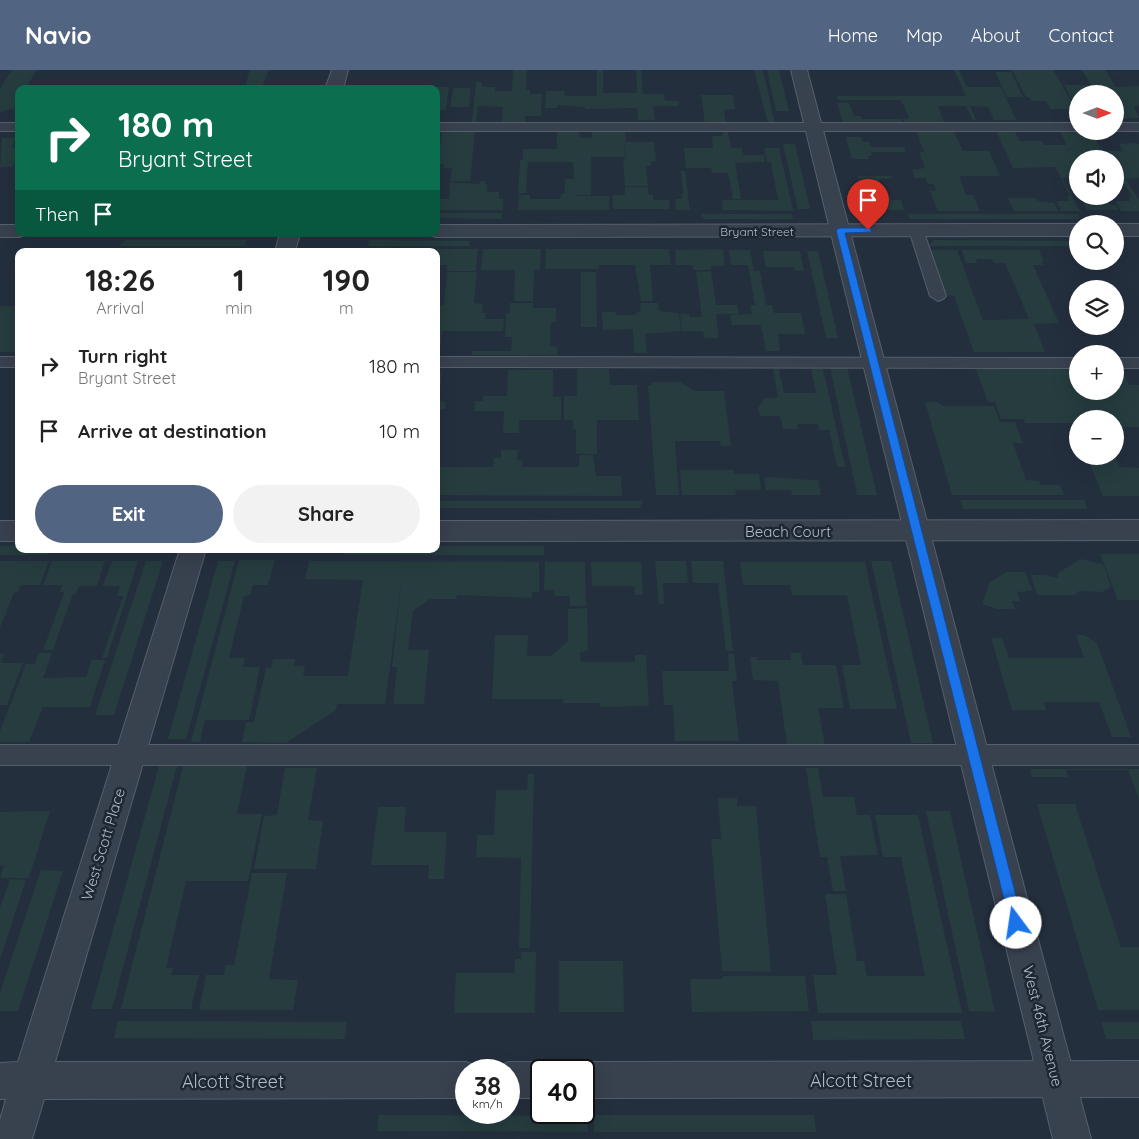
<!DOCTYPE html>
<html lang="en">
<head>
<meta charset="utf-8">
<style>
  :root { --surface:#fff; --page:#f2f2f2; --text:#222; --muted:#767676; --accent:#516482 }
  body { margin:0; font-family:Quicksand,sans-serif; background:var(--page); color:var(--text); height:100vh; display:flex; flex-direction:column; font-size:19px; white-space:nowrap }
  * { box-sizing:border-box; margin:0 }
  p { font-size:16px; color:var(--muted) }
  .icon { flex:none; width:28px; height:28px; fill:none; stroke:currentColor; stroke-width:2; stroke-linecap:round; stroke-linejoin:round }
  .map { position:relative; flex:1; overflow:hidden }
  .panel { position:absolute; left:15px; top:178px; width:425px; height:305px; display:flex; flex-direction:column; background:var(--surface); border-radius:10px; box-shadow:0 5px 20px #0002 }
  .panel>* { flex:none }
  .top-card { position:absolute; left:15px; top:15px; width:425px; height:152px; border-radius:10px; box-shadow:0 5px 20px #0002; background:#0b6e4f; color:#fff; overflow:hidden }
  .needle { width:32px; rotate:90deg }
  .controls { position:absolute; left:1069px; top:15px; display:grid; gap:10px }
  .controls a { display:grid; place-items:center; width:55px; height:55px; border-radius:50%; background:var(--surface); box-shadow:0 5px 20px #0002; font-size:25px }
  .speed { position:absolute; left:455px; top:989px; display:flex; gap:10px; font-size:25px; font-weight:700; text-align:center }
  .speed>* { display:grid; place-content:center; width:65px; height:65px; border-radius:50%; background:var(--surface); box-shadow:0 5px 20px #0002; line-height:1 }
  .speed small { font-size:12px; font-weight:400 }
  .speed .limit { border:2px solid #111; border-radius:8px; background:#fff; color:#111 }
  .pin { position:absolute; display:grid; place-items:center; width:42px; height:42px; color:#fff; margin:-51px -21px; border-radius:50% 50% 50% 0; rotate:-45deg; box-shadow:0 0 5px #0007 }
  .pin .icon { rotate:45deg }
  .me { position:absolute; width:55px; margin:-28px; rotate:346deg; stroke-linejoin:round; filter:drop-shadow(0 0 4px #0008) }
  .turn { display:flex; align-items:center; gap:18px; height:105px; padding:0 20px; font-size:22px }
  .turn .icon { width:65px; height:65px; stroke-width:2.5 }
  .turn b { display:block; font-size:35px; line-height:42px }
  .then { display:flex; align-items:center; height:48px; padding:0 20px; background:#0003; gap:10px; font-size:19px }
  .eta { display:flex; justify-content:space-evenly; align-items:center; height:85px; text-align:center }
  .eta b { font-size:30px; font-weight:800; line-height:35px }
  .action { display:flex; gap:10px; margin-top:auto; padding:10px 20px }
  .action a { flex:1; height:58px; border-radius:30px; background:var(--accent); color:#fff; font-size:20px; font-weight:800; line-height:58px; text-align:center }
  .action a+a { background:var(--page); color:var(--text) }
  ul { padding:0; list-style:none }
  li { display:flex; align-items:center; gap:15px; height:65px; padding:0 20px }
  li div { flex:1 }
  li b { display:block; font-size:19px }
  li em { font-style:normal }
  header { display:flex; align-items:center; gap:30px; box-sizing:border-box; height:70px; padding:0 25px; background:var(--accent); color:#fff }
  header strong { font-size:24px }
  nav { display:flex; gap:28px; margin-inline-start:auto; font-size:18px }
  .map>svg:first-child { display:block }
</style>
</head>
<body>
<header>
<strong>Navio</strong>
<nav><a>Home</a><a>Map</a><a>About</a><a>Contact</a></nav>
</header>
<div class="map">
<svg width="1139" height="1069" viewBox="0 0 1139 1069">
  <rect width="100%" height="100%" fill="#242f3e"/>
  <path fill="#263c3f" d="M12,0h25l-12,19h-6v18l-19,5v-23z
    M250,0h19l-7,17 7,2h-25z
    M513,0h14l-1,20h4v4h12l-1,22h-16v6h-23l1,-15 -25,-1 -2,16h-4l4,-40h6v5h13v4h17z
    M597,0h6v23h34l-1,-23h5l2,24h21l1,7h13l1,5h-26l2,14h-17l-1,-12 -52,1v-2l-27,-2 -1,3h-12l1,-17h18l1,5h32z
    M754,0h9l12,54h-7z
    M767,0h12l10,41h-13z
    M954,0h5l8,17h34l15,33h-22l-6,-13 -18,-1 6,14h-3l-7,-14h-28l6,16h-40l-1,-3 6,-1 -8,-18h-63l-1,-4h129z
    M1012,0h41l24,41v11l-8,-13h-18l-5,-8h-14l-3,-4h-3z
    M1082,0h23l11,17 23,-1v20l-5,1 5,11h-24v-24h-37l-1,15 -13,-24h27z
    M995,2h16l12,25h-16z
    M428,17h21l-3,23h-10v-21z
    M453,18h18l-2,19h-19z
    M701,25h32l2,14 -11,1 2,13h-21z
    M837,33h12l5,13h7l1,3h39l1,3h-59z
    M442,61h33l-5,50h-20l2,-13h-8v-4h-8v-15l4,-1z
    M592,61h33l1,11h28l2,19h-5v5h-5l2,20h-23l-2,-27 3,-1 -2,-17 1,16h-34v38h-13l-2,-2 1,3h32v14h-91l1,-15h11v4h30l1,-5 4,-1v-14h9l-1,-17h-45l-2,31h-8l2,-33 3,-1v-10h34v-17h22l1,6h12z
    M916,61h38l9,20h26l11,25h-41l7,19h7l7,16h-42l-8,-20h6l-2,-7h-6l-3,-6h-10l-3,-8 13,-2 -6,-16h5z
    M723,62h5l3,16h11l1,7h21l1,7 -30,1 6,36h-8l-5,-26h-16l-1,-5h-25l-2,-20h29l-1,-12h11z
    M998,62h17l5,9h22l2,4h23l-7,-13h31l16,27h-29l-1,18 -15,1 18,33h-19l-5,-10h13l-2,-4 3,-1 -15,-29 -42,1 -16,-35z
    M846,67h15l2,5h6l2,5h33l2,5h-35l1,4h-4l1,3h-17z
    M2,68h14l-5,10h8v10l-7,9h-10l-2,2z
    M1133,73l6,1v34l-13,1 13,21v11h-18l-5,-10h14l-1,-4h3l-13,-22h5l-6,-1 -3,-4v-11h-6l-5,-8h18l-3,-7z
    M783,74h12l15,65h-12z
    M764,78h15l14,63 -70,-1 -1,-10h56l-7,-37 -4,-1z
    M681,101h4l5,39h-14l-1,-11h7l-1,-5h2z
    M858,106h33l1,2 -13,1 6,18h5l2,3h9l3,10h-37z
    M480,111h5v3h2v8h12v7h4v11h-67v-11h13l1,-17 29,2z
    M625,117h23l1,8h4v5h16l1,9h-57l-1,-14h13z
    M1083,126h11l2,4 20,6 3,4h-32l-5,-9 3,-1z
    M1008,128h28l2,3 16,2 4,8h-44z
    M436,143h66v6l-66,-1z
    M700,144h92l1,5h-88z
    M908,144h171v5h-169z
    M126,170h121l-2,6h-126z
    M369,170l101,1 -1,5h-101z
    M934,170l135,1 8,5h-149z
    M432,179h46l-2,22h-29v-6h-11v-14h-5z
    M483,179h58l-1,20 -6,1 -1,31h-19l1,-31h-34z
    M546,179h123l2,16h-21l3,36h-12l-6,-36h-36v4h-54z
    M723,179l2,17h-14v4h-18v-5h-17l-1,-15z
    M729,180h21l4,21h6l6,34h6l2,8h27l4,21h-27l2,17h-14l-5,-26h-29l-2,-10 22,-1 -2,-9h5l-7,-40h-17z
    M930,180h27l26,70 46,-1 -24,-56h-11l-2,-4h-16l1,4h-11l-4,-13h77l5,12h-2l1,3h-10l26,58 -25,1 11,28h-71l-20,-56 -9,-1z
    M763,181h37l4,20h-9l-1,-4h-28z
    M807,181h11l20,87h-12z
    M711,201l5,34h21l2,9h-23l3,24h-15l-1,-7h-21l-2,-17h9v3h13l-6,-45z
    M447,202h30l-3,31 9,1 -1,9h4l-1,6h19l-1,12h-61l-2,20h-4v-46h8z
    M581,202h15l1,55h-16z
    M510,233h23v5h23v14h-5l-1,24 7,1v8h-85v-4h39l1,-14h-7l1,-24h4z
    M640,233h18l1,8 20,2 2,18 -36,3 2,19h-13l-1,-24 -30,1 -1,-18h13l1,3h18l7,-5z
    M0,236h19v46h-19z
    M830,297h17l30,128h-20z
    M975,297h102l1,24h37v-24h6l8,18h10v42h-24v-8h-37l-1,4h-52l-1,-4h-23l-6,-17h-7z
    M577,299h32l1,16h27l2,35h-42v34h-21v-25h-3v-9h-9v-24h13z
    M773,299h6l5,24h32l-5,-24h12l22,98h-8l-8,-37h-10l-2,-6h-20l1,5h-15l-3,-13h-20l-2,-8 7,-10h13z
    M508,300h45v27h8v23h-42v13h-16l1,-22h-30l1,-10h8v-5h24z
    M436,302h6l-3,29 7,1 -1,7h-6l-3,22z
    M652,312h28l15,9h29l7,55h-10l-1,-5h-45l4,54h-23l-8,-110h4z
    M925,332h12l7,4h50l6,16h15l8,21h-10l13,37 13,1 2,4h19l4,10h-112z
    M501,380h17l-1,10 5,1v6h57v-12h14l3,21h25l1,20 -186,-1v-28h57l1,-9h7z
    M1086,386l30,2 4,9 19,1v28h-36z
    M680,400h53l1,4h25l2,16h-26l1,5h-54z
    M764,407c19,0 35,3 54,3l3,15h-29l-1,-5h-25z
    M960,430h124l3,9h-124z
    M436,431h207l-3,7h-204z
    M0,476h19v3h31l-3,6h-47z
    M436,476h108v9h-200l1,-6h91z
    M1100,484h39v46h-21z
    M1080,489l23,5 8,22 -8,6 -24,-1 -4,4h-38l-6,-20h14l13,3 -1,-4z
    M239,490h36l-7,25h-15l-3,10 -6,1 -15,62h16l-2,9h17l-11,53h-44l-5,22h-9z
    M0,491h49l-9,24h-19l-3,7 -4,1 -14,35z
    M52,491h53l-8,25h-18l-3,8h-3l-20,56h-10l21,-57 -4,-1 2,-7h-19z
    M112,491h26l-31,97h-5l21,-62h-6l3,-10h-17z
    M146,491h17l-49,154h-19z
    M218,491h17l-49,178h-18z
    M309,491l230,1v30h-7v6l-75,-3 -1,4h-26l-17,12 -5,39h21l-5,54h-31l4,-37h-5l10,-90 -17,127h-48l-1,6 -50,33 -44,-1 4,-20h8l12,-54h5l2,-9h22l-1,7h11l-2,10h45l15,-96 -58,-1z
    M655,491h31l2,22h-25l1,21h-5z
    M691,491h32l10,90h-7l-8,-68h-25z
    M871,491h20l42,182h-22z
    M545,492h40l1,44h-16v-10h-15l-1,-6h-10z
    M591,492h50l2,33h-8l-1,-9h-42z
    M740,492h125l32,147h-47l-8,-44h19l-14,-70h-55l-2,-10h-47z
    M1006,502h19l8,19 -16,1 3,9h-8l3,8h-18l-15,-5 7,-21z
    M587,538l1,43 -8,1 1,10h54v-7h11l3,51 -49,1 -1,-4h-36v-4h-71l3,-64h33l-1,21h24l17,-15v-32z
    M1076,565h8l13,8 34,94h-19l-13,-35h-55l2,8h-34l-21,-72h11l7,20h75z
    M39,583h13l-9,25 43,-1 6,-17h13l-15,47h-47l-14,35h-29v-11l26,-67h9z
    M790,583h11l2,12h33l8,43h-26l7,37h-38l-9,-64 -25,-1 -3,-23h7v3h34z
    M0,584h4l-3,9h22l-16,42h-7z
    M728,584h6l3,27h-5l7,60h-64l-2,-36h-9l-2,-34h67z
    M159,696h18l-65,243h-21z
    M183,696h64l-10,48h25l-14,67h-62l-20,87h7l-2,7h28l-8,34h-70z
    M285,698h32l-9,52 15,1 -7,48h-62l10,-53 13,-1z
    M806,698h12l5,29h31l3,18h13l8,40 -38,1 6,35h-13l-6,-34h-7z
    M1030,699h109v30l-11,-29h-62l2,7h-36z
    M528,704h6l-4,174h-11l2,-90 -45,-1 1,-22h17l2,-45h31z
    M718,728h19v8h19l15,166 -49,-1 -11,-132h10z
    M1037,734h38l46,143h18v63h-41z
    M378,737h28l-2,25h43l-3,47h-16l1,-14h-58z
    M50,741l-21,67h-29l4,-12 -4,-1v-53z
    M926,741h24l45,201 -26,-1z
    M875,745h43l44,198h-144l-5,-38h24l-12,-81h21l11,67h7l3,15h58l-24,-119h-18z
    M41,800l22,1 -45,140h-18v-18z
    M252,803h35l-18,106 29,1 -5,30h-94l7,-35h18l2,-10h8z
    M10,809l16,1 -26,79v-51z
    M521,882h15l-1,61h-81l2,-40h58l1,-14h6z
    M559,891h64l1,51h-65z
    M723,906h82l4,35 -117,1 -2,-33h33z
    M118,951l229,1 -2,17 -231,-1z
    M811,951h150l4,18 -152,1z
    M1101,952h38v17h-33z
    M379,1045l208,1 1,16 -211,-1z
    M594,1045h220l2,17h-222z"/>
  <g fill="none" stroke-linecap="round" stroke-linejoin="round">
    <defs>
      <path id="service" d="M0,53h19v8h-19z
        M436,53h642v8h-642z
        M1115,53h24v8h-24z
        M916,156l7,4 23,66 -3,3 -5,2 -8,-5 -21,-66z
        M0,287h19v10h-19z
        M436,287l642,1v10l-642,-1z
        M1115,288h24v10h-24z
        M0,675h1139v20h-1139z"/>
      <path id="minor" d="M332,0h16l-5,19h-18z
        M1078,154v12l-642,1 -8,-3h8v-9z
        M1115,154h24v12h-24z
        M0,155h19v9h8l-8,3h-19z
        M280,164h20l-5,17h-20z
        M1139,450v20l-703,1v-20z
        M0,451h19v20h-19z
        M180,479h26l-151,513h411l13,5 1,3h-14v28l-422,1 -12,40h-32v-19l6,-21h-6v-36l18,-1z
        M1139,991v36l-555,1v-28h-14l1,-3 13,-5z
        M509,992h32l13,5 1,3h-14v28h-32v-28h-14l1,-3z"/>
      <path id="tertiary" d="M791,0h16l284,1069h-38z"/>
    </defs>
    <use href="#service" stroke="#565f6c" stroke-width="2"/>
    <use href="#minor" stroke="#565f6c" stroke-width="2"/>
    <use href="#tertiary" stroke="#565f6c" stroke-width="2"/>
    <use href="#service" fill="#38414e" fill-rule="evenodd"/>
    <use href="#minor" fill="#38414e" fill-rule="evenodd"/>
    <use href="#tertiary" fill="#38414e" fill-rule="evenodd"/>
  </g>
  <path fill="#1a73e8" stroke="#114b97" d="M868,158l3,1v3l-26,1 178,690 -2,5 -5,2 -4,-2 -2,-5 -174,-693 4,-2z"/>
  <g text-anchor="middle" dominant-baseline="central" stroke-width="5" stroke-linejoin="round" paint-order="stroke">
    <g font-size="12" fill="#b4bcc9" stroke="#1d2633">
      <text x="757" y="161">Bryant Street</text>
    </g>
    <g font-size="15" fill="#b4bcc9" stroke="#1d2633">
      <text x="788" y="461">Beach Court</text>
      <text transform="translate(103 774) rotate(-73)">West Scott Place</text>
      <text transform="translate(1043 956) rotate(76)">West 46th Avenue</text>
    </g>
    <g font-size="18" fill="#b4bcc9" stroke="#1d2633">
      <text x="861" y="1010">Alcott Street</text>
      <text x="233" y="1011">Alcott Street</text>
    </g>
  </g>
</svg>
<div class="controls">
<a><svg class="needle" viewBox="-14 -14 28 28"><path d="M0-13l5 13h-10z" fill="#e53935"/><path d="M0 13l5-13h-10z" fill="#767676"/></svg></a>
<a><svg class="icon" aria-label="sound" viewBox="0 0 24 24"><path d="M4 9h4l5-4v14l-5-4H4zM17 9q2 3 0 6"/></svg></a>
<a><svg class="icon" aria-label="search" viewBox="0 0 24 24"><circle cx="10" cy="10" r="6"/><path d="M15 15l6 6"/></svg></a>
<a><svg class="icon" aria-label="layers" viewBox="0 0 24 24"><path d="M12 4l9 5-9 5-9-5zM3 14l9 5 9-5"/></svg></a>
<a>+</a>
<a>−</a>
</div>
<div class="speed"><div>38<small>km/h</small></div><div class="limit">40</div></div>
<div class="pin" style="left:868px;top:160px;background:#d93025"><svg class="icon" aria-label="arrive" viewBox="0 0 24 24"><path d="M6 21V4h12l-3 4 3 4H6"/></svg></div>
<svg class="me" style="left:1016px;top:853px" viewBox="-20 -20 40 40"><circle r="19" fill="#fff"/><path d="M0-13L10 11 0 6-10 11z" fill="#1a73e8"/></svg>
<div class="top-card">
<div class="turn"><svg class="icon" aria-label="right" viewBox="0 0 24 24"><path d="M7 20v-9h11M14 6l5 5-5 5"/></svg><div><b>180 m</b>Bryant Street</div></div>
<div class="then">Then<svg class="icon" aria-label="arrive" viewBox="0 0 24 24"><path d="M6 21V4h12l-3 4 3 4H6"/></svg></div>
</div>
<section class="panel">
<div class="eta">
<div><b>18:26</b><p>Arrival</p></div>
<div><b>1</b><p>min</p></div>
<div><b>190</b><p>m</p></div>
</div>
<ul>
<li><svg class="icon" aria-label="right" viewBox="0 0 24 24"><path d="M7 20v-9h11M14 6l5 5-5 5"/></svg><div><b>Turn right</b><p>Bryant Street</p></div><em>180 m</em></li>
<li><svg class="icon" aria-label="arrive" viewBox="0 0 24 24"><path d="M6 21V4h12l-3 4 3 4H6"/></svg><div><b>Arrive at destination</b></div><em>10 m</em></li>
</ul>
<div class="action"><a>Exit</a><a>Share</a></div>
</section>
</div>
</body>
</html>
